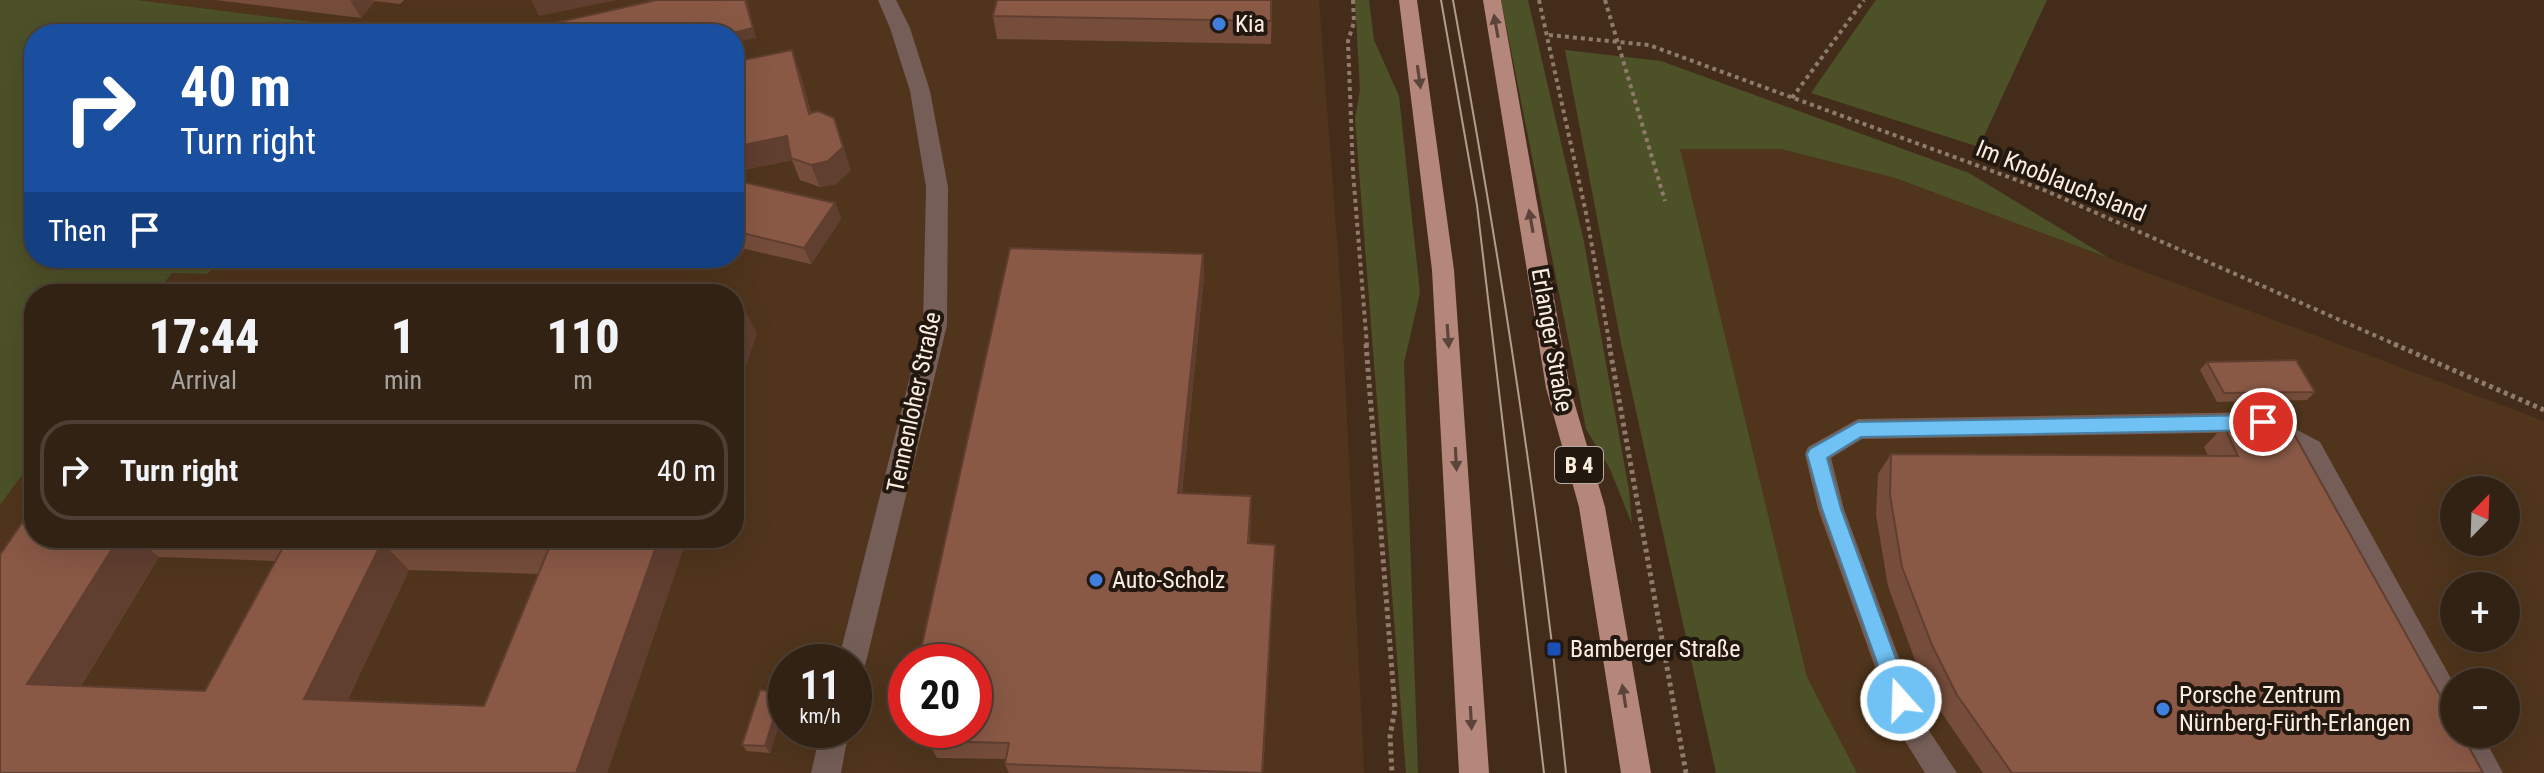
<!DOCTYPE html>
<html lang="en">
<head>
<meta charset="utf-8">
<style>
  :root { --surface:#322214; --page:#3a2a1d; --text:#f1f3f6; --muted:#a8a4a0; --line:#4d3f34 }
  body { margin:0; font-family:"Roboto Condensed",sans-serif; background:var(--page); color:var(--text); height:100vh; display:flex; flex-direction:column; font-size:30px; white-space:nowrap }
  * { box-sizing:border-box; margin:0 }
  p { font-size:26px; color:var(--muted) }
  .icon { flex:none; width:44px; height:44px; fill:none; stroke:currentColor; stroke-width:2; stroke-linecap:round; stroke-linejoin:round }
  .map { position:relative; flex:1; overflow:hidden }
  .drawer { position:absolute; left:24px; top:284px; width:720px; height:264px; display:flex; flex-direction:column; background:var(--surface); border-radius:32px; box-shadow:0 8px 32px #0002,0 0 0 2px var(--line) }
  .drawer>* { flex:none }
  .guide { position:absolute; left:24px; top:24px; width:720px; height:244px; border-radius:32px; box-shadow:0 8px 32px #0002,0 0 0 2px var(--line); background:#1a4fa0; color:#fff; overflow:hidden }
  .needle { width:52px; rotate:23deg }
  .tools { position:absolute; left:2440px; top:476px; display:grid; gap:16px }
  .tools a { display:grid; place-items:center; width:80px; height:80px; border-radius:50%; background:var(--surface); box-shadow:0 8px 32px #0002,0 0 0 2px var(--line); font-size:40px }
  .speed { position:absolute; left:768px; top:644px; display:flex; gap:16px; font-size:40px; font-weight:700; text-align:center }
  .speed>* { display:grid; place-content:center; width:104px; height:104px; border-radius:50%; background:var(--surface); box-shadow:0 8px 32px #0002,0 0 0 2px var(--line); line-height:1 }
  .speed small { font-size:20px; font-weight:400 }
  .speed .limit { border:12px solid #d22; background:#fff; color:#111 }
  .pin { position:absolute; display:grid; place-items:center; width:68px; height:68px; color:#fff; margin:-34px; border:4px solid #fff; border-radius:50%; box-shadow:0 2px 8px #0007 }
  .me { position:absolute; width:88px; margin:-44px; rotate:340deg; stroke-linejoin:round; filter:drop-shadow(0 0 6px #0008) }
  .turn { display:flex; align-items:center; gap:28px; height:168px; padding:0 24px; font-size:36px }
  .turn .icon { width:104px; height:104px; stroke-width:2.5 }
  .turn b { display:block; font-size:56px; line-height:68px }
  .then { display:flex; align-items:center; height:76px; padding:0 24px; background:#0003; gap:16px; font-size:30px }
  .eta { display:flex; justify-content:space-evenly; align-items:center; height:136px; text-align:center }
  .eta b { font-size:48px; font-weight:800; line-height:56px }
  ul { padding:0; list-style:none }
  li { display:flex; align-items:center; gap:24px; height:100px; margin:0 16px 12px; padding:0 8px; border:4px solid var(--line); border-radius:32px }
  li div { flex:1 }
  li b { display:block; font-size:30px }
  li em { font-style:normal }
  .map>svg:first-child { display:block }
</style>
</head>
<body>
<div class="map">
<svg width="2544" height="773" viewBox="0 0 2544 773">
  <rect width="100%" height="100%" fill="#432d1a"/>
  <path fill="#50351c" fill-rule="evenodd" d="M137,0h1182l22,295 23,478h-1364v-268l34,-46v79h700v-244h-578l16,-21 36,1 12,-16h514v-224h-360l3,-4zM786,662h68v68h-68zM906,662h68v68h-68z
    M1679,149h102l113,29 650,243v352h-687l-50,-96zM2454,490h52v52h-52zM2454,586h52v52h-52zM2454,682h52v52h-52z"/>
  <path fill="#4c5128" d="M0,0h137l240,30 -3,4h-340v224h186l-12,16 -36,-1 -16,21h-122v165l-34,46z
    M1355,0h14l5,40 25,56 21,197 -16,70 14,410h-12l-51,-654 5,-29z
    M1501,0h27l56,242 45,248 3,34 -22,-55 -24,-40z
    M1876,0h171l-68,147 -168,-54z
    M1565,50l96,11 308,112 140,85 -214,-80 -114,-29h-101l127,528 50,96h-141l-95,-430z"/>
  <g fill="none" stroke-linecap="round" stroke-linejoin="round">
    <path stroke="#8e7b6b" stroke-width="4" stroke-dasharray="4 4" stroke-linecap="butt" d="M1353,0l1,22 -6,19 5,131 14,174
      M1539,0l47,213 24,133
      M1605,0l60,201
      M1549,35l100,10 395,145 355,156
      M1792,98l72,-98"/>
    <path stroke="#8e7b6b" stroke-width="5" stroke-dasharray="4 4" stroke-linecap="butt" d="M1366,344l29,365 -5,27 2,37
      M1609,344l77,429
      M2394,344l150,66"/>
    <path fill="#755e57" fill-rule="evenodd" d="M2263,412l57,30 134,242v40l-10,-4 -142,-264 -42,-24 -398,7 -31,19 13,51 78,211 35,53h-32l-28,-45 -79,-219 -13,-55 3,-7 50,-28z
      M2454,729v5h28l21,39h-31l-20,-39z"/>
    <path fill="#755e57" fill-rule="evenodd" d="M878,0h18l14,28 20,63 18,96 -1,138 -81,337 -4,9 -8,3v-12h-16l85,-337 3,-138 -16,-96 -20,-63z
      M821,730h28l-8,43h-30z"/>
    <path fill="#b5877b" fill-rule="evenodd" d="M1399,0h18l37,270 35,503h-30l-27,-503z
      M1483,0h18l69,388 35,119 46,266h-30l-42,-266 -33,-119z"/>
    <path stroke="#af9d8e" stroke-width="2" d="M1441,0l36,205 67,568
      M1453,0c47,257 87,513 113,773"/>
  </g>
  <path fill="#764d3b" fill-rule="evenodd" d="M216,0h188l-4,4 -25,-3 -14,17z
    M1272,0l-1,44 -274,-5 -4,-23z
    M800,73l11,40 40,57 -15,14 -16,3 -20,-7 -8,-20 -58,12z
    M734,180l101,23 6,16 -30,45 -66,-15 -7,9 -4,-1z
    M1203,254l1,22 -22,217 69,3 -1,47 25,2 -12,228h-254l-4,-9 1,-5 -69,-1 -9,-17 46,-79h-50l-4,-8z
    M2207,362l108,30 -8,8 -90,2 -17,-32z
    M2224,426l259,347h-500l-42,-61 -25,-49 -28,-77 -12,-71 2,-41 13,-20 317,2 -4,-9z
    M34,538h653l-80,235h-607zM159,557l117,4 -71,130 -124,-5zM409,570l130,4 -55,132 -137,-5z
    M782,692l4,6v4l-16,51 -23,-2 -5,-6z"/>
  <path fill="#603e30" d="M350,0h24l1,1 -14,17z
    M531,0h86l-78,16z
    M745,0h2l9,38 -22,5v-9h-5z
    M792,50l8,23 17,64 -8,-23z
    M834,118l17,52 -15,14 -16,3 -9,-22z
    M787,136l5,24 -58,12v-25z
    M835,203l6,16 -30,45 -7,-16z
    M738,232l7,17 -7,9 -4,-8v-13z
    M1203,254l1,22 -24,237 -2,-20z
    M742,304l15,30 -23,67v-73z
    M1251,496v21l-3,46v-20z
    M119,538h16l24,19 -92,151 -40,-24z
    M659,538h28l-80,235h-31z
    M382,542l27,28 -73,153 -32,-24z
    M1275,545l-12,228h-1z
    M782,692l4,6v4l-16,51 -5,-7z"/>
  <path fill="#895945" stroke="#603e30" stroke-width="2" fill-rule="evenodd" d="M657,0h88l8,28 -24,6h-196l-1,-6z
    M997,0h274v21l-278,-5z
    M792,50l17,64 9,-3 16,7 9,29 -15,14 -17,4 -20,-7 -4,-22 -53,11v-85z
    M734,180l101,23 -31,45 -66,-16 -4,5z
    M1010,248l193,6 -25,239 73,3 -3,47 27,2 -13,228 -257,-9 4,-21 -81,-2 2,-11h44v-68h-32l2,-7 -24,-1z
    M734,304h8l-8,24z
    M2296,360l19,32 -91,1 -17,-31z
    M2224,426l66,1 164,293v14h8l21,39h-471l-55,-78 -25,-50 -30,-78 -12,-72 1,-41 347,2z
    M34,505v33h85l-92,146 178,7 83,-153h371l-83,235h-576v-218zM382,542l167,6 -65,158 -180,-7z
    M760,690l22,2 -17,54 -23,-1z"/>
  <defs><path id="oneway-solid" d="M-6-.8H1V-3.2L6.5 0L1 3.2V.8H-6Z" transform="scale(2)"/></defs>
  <g fill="#5d443b">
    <use href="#oneway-solid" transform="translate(1496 26) rotate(-100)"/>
    <use href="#oneway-solid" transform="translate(1419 77) rotate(82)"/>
    <use href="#oneway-solid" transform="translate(1531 221) rotate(-100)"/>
    <use href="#oneway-solid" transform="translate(1448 336) rotate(86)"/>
    <use href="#oneway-solid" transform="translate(1456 459) rotate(87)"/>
    <use href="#oneway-solid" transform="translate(1624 696) rotate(-99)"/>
    <use href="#oneway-solid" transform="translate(1471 718) rotate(87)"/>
  </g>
  <path fill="#70c2f4" stroke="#497e9f" stroke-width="2" d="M2263,415l7,2 3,5 -3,6 -7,2 -402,7 -34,21 14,51 70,191 -3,7 -7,3 -8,-3 -71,-198 -15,-55 3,-5 48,-27z"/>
  <g fill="#3f7fe0" stroke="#221810" stroke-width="3">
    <circle cx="1219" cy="24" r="8"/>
    <circle cx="1096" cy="580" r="8"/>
    <circle cx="2163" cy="709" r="8"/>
  </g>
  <rect fill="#1a4fb4" stroke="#221810" stroke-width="3" x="1546" y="641" width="16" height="16" rx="4"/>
  <g text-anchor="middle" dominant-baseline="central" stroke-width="8" stroke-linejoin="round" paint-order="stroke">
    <rect fill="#221810" stroke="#bbada2" stroke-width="2" x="1555" y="447" width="48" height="36" rx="6"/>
    <g font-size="22" font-weight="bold" fill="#fcede1">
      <text x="1579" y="465">B 4</text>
    </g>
    <g font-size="24" fill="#fcede1" stroke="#221810" text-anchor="start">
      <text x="1235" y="24">Kia</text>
      <text x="1112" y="580">Auto-Scholz</text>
      <text x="1570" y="649">Bamberger Straße</text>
      <text x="2179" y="695">Porsche Zentrum<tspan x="2179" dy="28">Nürnberg-Fürth-Erlangen</tspan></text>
    </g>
    <g font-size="24" fill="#fcede1" stroke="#221810">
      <text transform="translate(2061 181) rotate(22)">Im Knoblauchsland</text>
      <text transform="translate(1552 340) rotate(80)">Erlanger Straße</text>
      <text transform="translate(914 402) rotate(-78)">Tennenloher Straße</text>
    </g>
  </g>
</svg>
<div class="tools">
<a><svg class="needle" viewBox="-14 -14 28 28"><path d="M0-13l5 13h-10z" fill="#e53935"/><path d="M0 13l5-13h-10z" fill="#a8a4a0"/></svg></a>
<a>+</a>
<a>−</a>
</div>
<div class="speed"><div>11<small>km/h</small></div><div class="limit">20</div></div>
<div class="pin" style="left:2263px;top:422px;background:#d93025"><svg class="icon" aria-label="arrive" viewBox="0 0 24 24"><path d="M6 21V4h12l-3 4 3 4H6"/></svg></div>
<svg class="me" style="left:1901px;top:700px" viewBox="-20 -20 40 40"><circle r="17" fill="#70c2f4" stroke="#fff" stroke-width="3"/><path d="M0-11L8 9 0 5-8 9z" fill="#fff"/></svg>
<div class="guide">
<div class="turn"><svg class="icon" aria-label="right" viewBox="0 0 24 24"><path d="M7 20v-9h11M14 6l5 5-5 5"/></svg><div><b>40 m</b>Turn right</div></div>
<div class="then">Then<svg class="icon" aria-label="arrive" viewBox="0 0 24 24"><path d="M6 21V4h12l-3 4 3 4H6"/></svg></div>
</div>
<section class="drawer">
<div class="eta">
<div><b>17:44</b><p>Arrival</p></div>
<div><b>1</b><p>min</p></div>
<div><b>110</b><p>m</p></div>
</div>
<ul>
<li><svg class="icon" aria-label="right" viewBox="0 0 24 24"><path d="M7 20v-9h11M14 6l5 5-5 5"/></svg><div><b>Turn right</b></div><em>40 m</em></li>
</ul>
</section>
</div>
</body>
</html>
